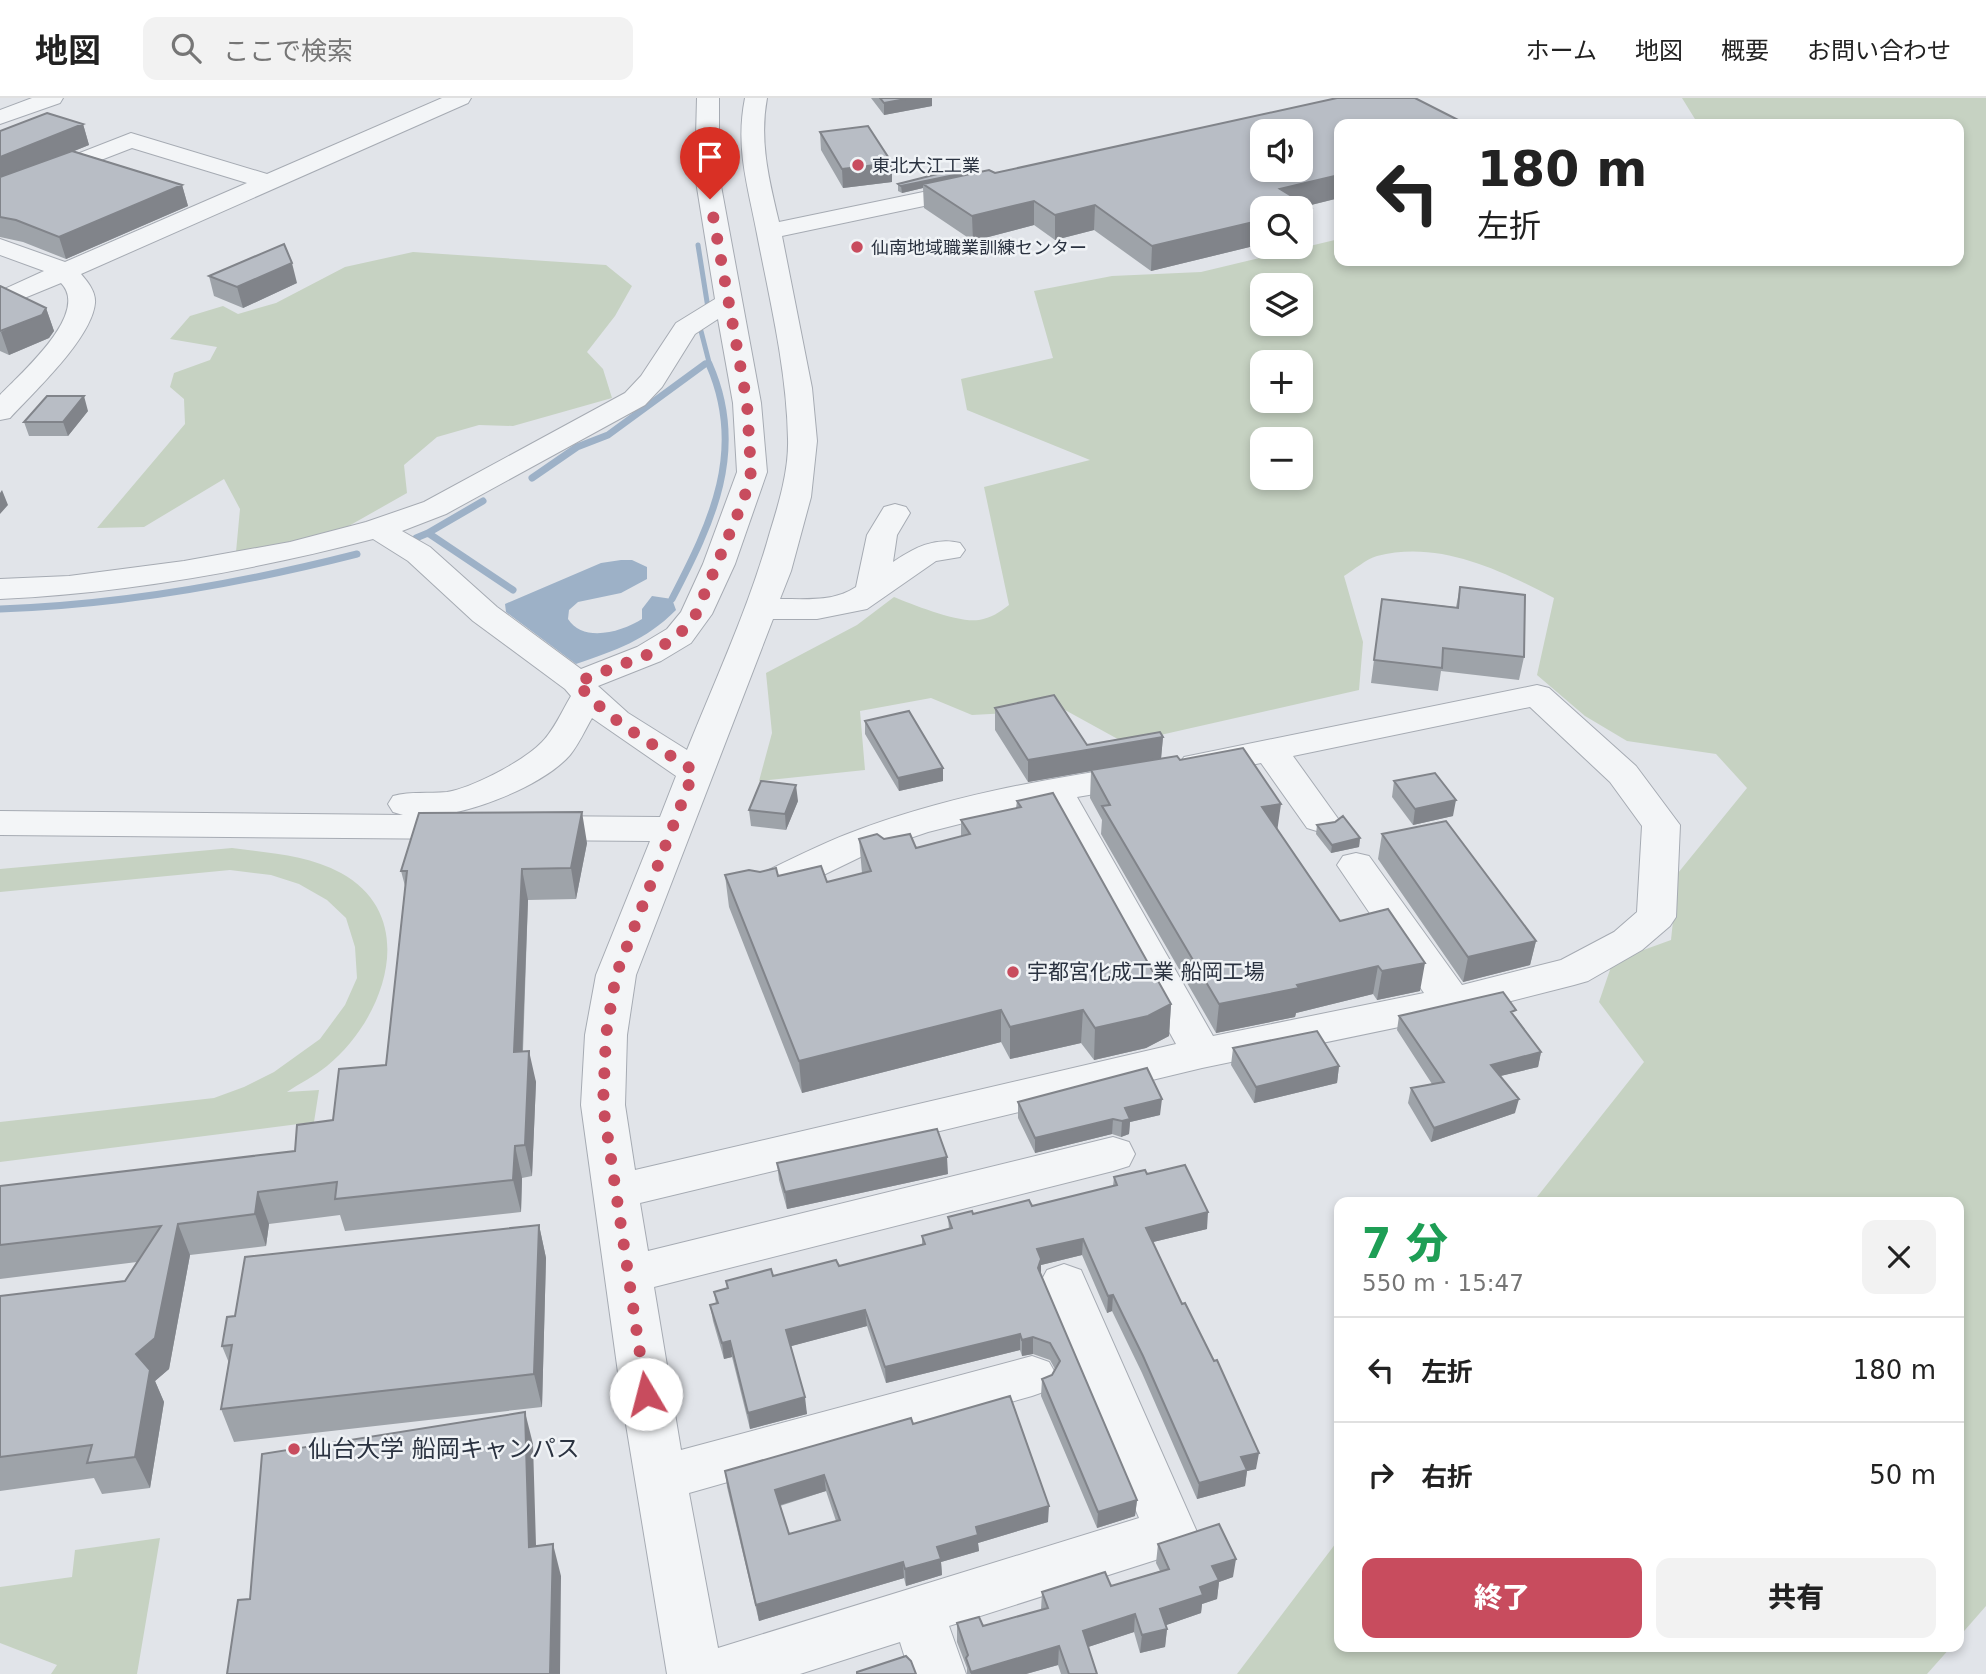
<!DOCTYPE html>
<html lang="ja">
<head>
<meta charset="utf-8">
<style>
  :root { --surface:#fff; --page:#f2f2f2; --text:#222; --muted:#767676; --line:#e0e0e0; --accent:#c84c5e }
  body { margin:0; font-family:"DejaVu Sans","Noto Sans JP",sans-serif; background:var(--page); color:var(--text); height:100vh; display:flex; flex-direction:column; font-size:26px; white-space:nowrap }
  * { box-sizing:border-box; margin:0 }
  p { font-size:23px; color:var(--muted) }
  .icon { flex:none; width:38px; height:38px; fill:none; stroke:currentColor; stroke-width:2; stroke-linecap:round; stroke-linejoin:round }
  .map { position:relative; flex:1; overflow:hidden }
  .panel { position:absolute; left:1334px; top:1099px; width:630px; height:455px; display:flex; flex-direction:column; background:var(--surface); border-radius:14px; box-shadow:0 4px 10px #0003 }
  .panel>* { flex:none }
  .guide { position:absolute; left:1334px; top:21px; width:630px; height:147px; border-radius:14px; box-shadow:0 4px 10px #0003; background:#fff; color:var(--text); overflow:hidden }
  .buttons { position:absolute; left:1250px; top:21px; display:grid; gap:14px }
  .buttons a { display:grid; place-items:center; width:63px; height:63px; border-radius:14px; background:var(--surface); box-shadow:0 4px 10px #0003; font-size:35px }
  .pin { position:absolute; display:grid; place-items:center; width:60px; height:60px; color:#fff; margin:-72px -30px; border-radius:50% 50% 50% 0; rotate:-45deg; box-shadow:0 0 7px #0007 }
  .pin .icon { rotate:45deg }
  .me { position:absolute; width:77px; margin:-38px; rotate:352deg; stroke-linejoin:round; filter:drop-shadow(0 0 5px #0008) }
  .turn { display:flex; align-items:center; gap:24px; height:147px; padding:0 28px; font-size:32px }
  .turn .icon { width:91px; height:91px; stroke-width:2.5 }
  .turn b { display:block; font-size:49px; line-height:60px }
  .round { display:grid; place-items:center; flex:none; width:74px; height:74px; border-radius:14px; background:var(--page) }
  .head { display:flex; align-items:center; justify-content:space-between; height:119px; padding:0 28px }
  h1 { font-size:42px; font-weight:800; line-height:52px; color:#1e9e55 }
  .action { display:flex; gap:14px; margin-top:auto; padding:14px 28px }
  .action a { flex:1; height:80px; border-radius:14px; background:var(--accent); color:#fff; font-size:28px; font-weight:800; line-height:80px; text-align:center }
  .action a+a { background:var(--page); color:var(--text) }
  ul { padding:0; list-style:none }
  li { display:flex; align-items:center; gap:21px; height:105px; padding:0 28px; border-top:2px solid var(--line) }
  li div { flex:1 }
  li b { display:block; font-size:26px }
  li em { font-style:normal }
  header { display:flex; align-items:center; gap:42px; box-sizing:border-box; height:98px; padding:0 35px; background:var(--surface); border-bottom:2px solid var(--line) }
  header strong { font-size:33px }
  nav { display:flex; gap:38px; margin-inline-start:auto; font-size:24px }
  .search { width:490px; height:63px; background:var(--page); display:flex; align-items:center; gap:18px; box-sizing:border-box; padding:0 24px; border-radius:14px; color:var(--muted); font-size:26px }
  .map>svg:first-child { display:block }
</style>
</head>
<body>
<header>
<strong>地図</strong>
<div class="search"><svg class="icon" aria-label="search" viewBox="0 0 24 24"><circle cx="10" cy="10" r="6"/><path d="M15 15l6 6"/></svg>ここで検索</div>
<nav><a>ホーム</a><a>地図</a><a>概要</a><a>お問い合わせ</a></nav>
</header>
<div class="map">
<svg width="1986" height="1576" viewBox="0 0 1986 1576">
  <rect width="100%" height="100%" fill="#e1e4e9"/>
  <path fill="#c6d2c2" fill-rule="evenodd" d="M1682,0h304v1508l-28,32v-436h-425l111,-140 -45,-60 14,-41 58,-21 7,-67 69,-85 -31,-34 -89,-13 -42,-25 -48,-41 17,-77c-54,-28 -115,-58 -177,-42 -11,3 -23,14 -33,20l19,66 -4,48 -234,53 -60,-33 -93,5 -41,-17 -71,13 5,59 -106,11 13,-48 -6,-60 91,-48 37,-28c20,8 64,26 85,23 12,-2 21,-8 30,-15l-25,-118 106,-27 -123,-50 -6,-31 92,-21 -19,-67 78,-15 89,-4 138,-33v22h619v-137h-260zM1262,187h38v39h-38zM1262,264h38v39h-38zM1262,341h38v39h-38z
    M413,154l193,13 26,21 -17,30 -28,36 16,17 9,29 -99,28 -34,-1 -42,12 -33,28 3,28 -83,47 -88,12 4,-43 -16,-30 -80,48 -47,1 88,-104 -1,-25 -14,-12 4,-14 36,-13 7,-13 -47,-8 20,-23 33,-10 15,8 38,-11 69,-36z
    M232,750c37,5 76,7 109,25 80,44 44,146 -14,193 -12,10 -27,17 -40,26l32,-2 -5,32 -314,40v-40l214,-24 30,-11 30,-15 46,-33 25,-34 12,-27 -2,-31 -9,-29 -19,-18 -28,-16 -28,-9 -41,-5 -230,22v-23z
    M160,1440l-23,136h-86l6,-9 -57,-22v-56l72,-10 3,-27z
    M1339,1441v108h612l-24,27h-690z"/>
  <path fill="#9db1c7" d="M621,462h11l15,7v12l-26,14 -43,9 -9,8 -1,9c15,24 54,13 74,0v-10l10,-13 20,3 4,11c-31,31 -60,40 -100,54l-70,-52 -1,-8 96,-41z"/>
  <g fill="none" stroke-linecap="round" stroke-linejoin="round">
    <path stroke="#9db1c7" stroke-width="5" d="M698,147l10,63
      M701,233l9,35
      M702,268l6,-4"/>
    <path stroke="#9db1c7" stroke-width="7" d="M532,380l45,-31 31,-12 97,-71
      M483,403l-55,32 85,57
      M416,440l12,-5
      M672,501c40,-77 75,-149 37,-235
      M0,511c122,-4 239,-25 357,-55"/>
    <defs>
      <path id="minor" d="M32,0h31l-3,5 -60,21v-14z
        M442,0h29l-3,5 -387,171c7,8 15,18 14,29 -3,35 -61,89 -85,115l-10,2v-25c20,-21 91,-82 61,-112l-61,25v-17l44,-20 -44,-16v-16l65,23 182,-79 -115,-35 -132,51v-15l131,-51 136,41z
        M697,0h22v77l42,228 6,69 -32,92 -23,50 -21,29 -30,18 -63,25 30,27 59,37c29,-72 62,-143 83,-218 9,-29 19,-62 18,-93 -1,-68 -18,-138 -31,-205 -9,-48 -22,-86 -12,-136h22c-8,43 2,82 12,124l197,-41 8,2 4,5 -4,5 -8,2 -194,41 30,152 5,53 -6,56 -20,74 -11,28c25,0 54,3 76,-12l11,-52 17,-28 11,-3 11,3 4,6 -13,22 -4,27c21,-14 41,-25 67,-19l5,7 -5,7 -24,4 -69,48 -50,10h-44l-137,356 -9,60 -2,70 10,65 541,-126 -133,-241 -115,29 -53,18 -99,48 -14,4 -14,-4 -5,-9 5,-9c34,-16 68,-34 102,-47 93,-36 193,-54 291,-68l13,3 5,8 -5,8 -77,13 136,239 211,-43 -87,-128 6,-9 13,-3 13,3 93,129 99,-25 53,-28 23,-20 5,-86 -32,-44 -80,-75 -237,49 46,64 -6,8 -13,4 -13,-4 -46,-65 -64,13 -13,-3 -5,-8 5,-8 353,-72 12,3 87,78 44,59 -4,92 -6,9 -28,24 -54,31 -14,4 -122,31 -250,52 -562,135 8,48 465,-114 16,5 6,12 -6,12 -16,5 -459,116 27,163 351,-94 17,6 8,14 -8,14 -17,6 -343,97 29,155 421,-130 -99,-235 7,-13 17,-6 17,6 116,262 -7,17 -241,77 17,48h-56l-10,-32 -100,32h-133l-46,-280 -40,-289 4,-70 11,-60 54,-134 -119,-1 -13,-4 -6,-8 6,-8 13,-4 129,1 16,-41 -84,-58c-7,12 -13,26 -22,37 -26,30 -99,59 -137,60h35l13,4 6,8 -6,8 -13,4 -468,-4v-24l403,4 -10,-3 -5,-8 5,-8c18,-5 36,-2 54,-4 25,-4 77,-31 95,-50 12,-12 20,-31 29,-46l-6,-7 -92,-68 -65,-60 -35,-22c-123,32 -246,54 -373,60v-20l69,-3 115,-15 106,-19 76,-20 58,-20 201,-109 16,-17 35,-53 39,-24 -20,-124zM718,221l15,84 4,69 -34,92 -22,48 -14,17 -30,18 -56,22 -84,-62 -67,-60 -28,-16 44,-17 199,-109 17,-18 33,-53z"/>
    </defs>
    <use href="#minor" stroke="#a6abb3" stroke-width="2"/>
    <use href="#minor" fill="#f3f5f7" fill-rule="evenodd"/>
  </g>
  <path fill="#9ea3a9" fill-rule="evenodd" d="M871,0h61v8l-48,9z
    M83,26l6,21 -15,6 108,34 6,21 -122,53 -43,-17 -23,-5v-106z
    M1339,26v74l-32,8 1,27 -46,-25v36l-111,27 -57,-41 -39,10 -21,-15 -61,16 -49,-33 -1,-20 -21,5 -4,-2v-7l66,-11v2l31,-2z
    M820,34l72,50 -49,6 -22,-38z
    M209,178l88,7 -54,25 -29,-12z
    M0,188l46,22 8,23 -5,7 -40,17 -9,-4z
    M88,313l-20,25h-39l-5,-14z
    M1460,489l64,70 -5,23 -78,-9 -3,20 -67,-8 11,-84 74,8z
    M995,610l92,37 76,-8 -2,21 19,2 98,70 62,91 80,70 -43,9 -4,-6 -77,19 -1,4 -79,16 -115,-199 1,-14 -12,-22 1,-27 -63,11 -33,-52z
    M865,623l78,47v13l-44,10 -34,-57z
    M1394,683l59,35 -40,9 -21,-28z
    M798,703l-12,29 -35,-4 -2,-16z
    M1017,703l154,203 -2,32 -23,12 -52,12 -13,-17 -71,16 -9,-17 -199,51 -73,-186 -4,-32 53,1 49,6 35,-9 -3,-34h25l32,9 45,-11v-17l55,-12z
    M1317,727l43,13 -1,9 -28,6 -15,-19z
    M1382,736l154,107 -6,24 -67,17 -85,-123z
    M587,745l-11,56 -48,1 -5,151 13,31 -4,94 -10,2 -1,34 -176,19 -5,-16 -71,9 -3,22 -76,9 -21,114 -14,12 9,21 -14,86 -48,6 -8,-16 -94,13v-195l125,-15 12,-19 -137,17v-93l295,-35 38,-31 53,-55 19,-179 -4,-15z
    M1399,918h116l26,36 -3,15 -38,9 15,37 -84,29 -23,-39 3,-15 21,-4 -35,-54z
    M1233,950l106,18 -2,17 -83,20 -23,-38z
    M1018,1004l142,13 -30,7 -1,12 -8,3 -9,-3 -77,19 -17,-35z
    M777,1065l171,11 -161,35 -8,-29z
    M1147,1076l60,55 -54,13 103,227 -9,2 -2,15 -48,13 -55,-126 -30,-62 -5,2 -25,-58 -41,10v10l96,225 -2,16 -38,12 -56,-132 1,-17 10,-4 3,-6 -5,-9 -17,-6 -11,2 -2,-6 -134,33 -19,-57 -76,20 16,68 -57,15 -18,-72 -8,2 -11,-38 -3,-16 6,-1 -2,-12 13,-4 -1,-7 47,-5 66,-10 83,-21v-9l27,-7 -1,-12 84,-11 81,-20 1,-9z
    M539,1127l7,33 -4,149 -308,35 -13,-33 8,-46 -7,-17 13,-30z
    M913,1326l135,98 -70,21 1,8 -38,11 1,13 -36,11 -2,-8 -145,43 -32,-134 -2,-16zM826,1393l10,30 -47,13 -9,-28z
    M1158,1446l75,33 -14,5 -2,17 -15,5 -1,9 -35,12 1,4 -2,18 -25,6 -6,-21 -46,15 9,27h-36l-3,-9 -32,9h-59v-6l-10,-26v-19l26,3 58,-16 1,-18 69,-6 49,-15 -4,-8z"/>
  <path fill="#81848a" d="M911,0h21v8l-48,9v-12z
    M83,26l6,21 -89,36v-24z
    M892,65v19l-49,6 -1,-19z
    M964,75v6l-41,5v4l-21,5 -1,-7z
    M1339,77v23l-40,10 -19,-19z
    M182,87l6,21 -122,53 -7,-22z
    M1034,103v24l-61,16 -1,-25z
    M1095,107l-1,25 -39,10v-25z
    M1311,110l-3,25 -8,2v-24z
    M1262,122v24l-111,27 1,-25z
    M292,165l5,20 -54,25 -6,-21z
    M46,210l8,23 -5,7 -40,17 -8,-23z
    M84,298l4,15 -20,25 -5,-14z
    M2,392l6,15 -8,9v-21z
    M1163,639l-2,22 -133,23v-22z
    M943,670v13l-44,10 -1,-13z
    M796,687l2,16 -12,29 -1,-16z
    M1456,702l-3,16 -40,9 2,-16z
    M1281,706l-4,28 -15,-25z
    M582,714l5,31 -11,56 -5,-31z
    M1360,740l-1,9 -28,6 1,-8z
    M522,771l6,31 -7,184 -7,-32z
    M1536,843l-6,24 -67,17 5,-25z
    M1425,865l-5,28 -43,9 5,-29z
    M1378,868l-5,28 -77,19 -1,4 -79,16 3,-29z
    M1171,906l-2,32 -23,12 -52,12 1,-32z
    M1001,912v32l-199,51 -3,-32z
    M1083,912l-2,33 -71,16v-32z
    M529,953l7,31 -4,94 -7,-31z
    M1541,954l-3,15 -50,12 3,-14z
    M1339,968l-2,17 -83,20 2,-16z
    M1162,1001l-2,16 -30,7 -1,12 -8,3 1,-16 3,-13z
    M1519,1001l-4,14 -84,29 3,-14z
    M1113,1021l-1,15 -77,19v-15z
    M515,1048l7,32 -1,34 -8,-32z
    M947,1059l1,17 -161,35 -2,-17z
    M258,1094l11,32 -3,22 -11,-32z
    M1208,1114l-1,17 -62,15 1,-16z
    M178,1126l12,31 -21,114 -14,12 9,21 -14,86 -15,-31 1,-103z
    M539,1127l7,33 -4,149 -8,-33z
    M1083,1141l-1,16 -41,10v11l-3,-8 -1,-19z
    M1113,1197l-1,16 -5,2 1,-17z
    M865,1212l2,16 -79,21 -2,-17z
    M1020,1236v16l-134,33 -1,-16z
    M1033,1239v17l-11,2v-16z
    M730,1243l2,16 -8,2 -2,-16z
    M805,1299l2,17 -57,15 -2,-16z
    M525,1314l8,32 4,135 -8,-32z
    M1259,1355l-3,16 -9,2 -2,15 -48,13 2,-16 42,-26z
    M824,1377l2,16 -49,15 -2,-16z
    M1137,1402l-2,16 -38,12 1,-16z
    M1049,1408l-1,16 -70,21 1,8 -38,11 1,13 -36,11 -1,-17 32,-22 39,-20z
    M553,1446l8,32 -1,98h-10z
    M1236,1461l-3,18 -14,5 -2,17 -15,5 -1,9 -43,15 2,-19 40,-22 12,-21z
    M903,1464l1,16 -145,43 -3,-16z
    M1135,1516l-1,18 -52,17 1,-18z
    M1167,1531l-2,18 -25,6 2,-18z
    M1059,1548l-1,19 -32,9h-55v-2z"/>
  <path fill="#b8bdc5" stroke="#81848a" stroke-width="2" fill-rule="evenodd" d="M880,0h31l-27,5z
    M1337,0h78l51,26h-127v51l-59,14 31,19 -11,3v-3h-38v12l-110,26 -57,-41 -40,10 -21,-14 -62,15 -49,-32 66,-14 6,3zM1262,33h38v39h-38z
    M47,15l36,11 -83,33v-26z
    M868,28l24,37 -50,6 -22,-37z
    M72,53l110,34 -123,52 -43,-17 -16,-3v-40z
    M957,71l7,4 -63,13 -3,-2z
    M284,146l8,19 -55,24 -28,-11z
    M0,188l46,22 -4,7 -42,16z
    M47,298h37l-21,26h-39z
    M1460,489l65,8 -1,62 -81,-9 -1,20 -68,-8 8,-61 76,9z
    M1054,597l33,50 73,-13 3,5 -135,23 -33,-52z
    M909,613l34,57 -45,10 -33,-57z
    M1243,650l38,56 -19,3 78,114 48,-12 37,54 -43,8 -4,-5 -81,19 2,3 -80,16 -117,-198 8,-1 -19,-35 86,-14 3,4z
    M1435,675l21,27 -41,9 -21,-28z
    M761,683l35,4 -11,29 -36,-4z
    M1053,695l118,211 -23,12 -53,12 -12,-18 -73,17 -9,-17 -202,51 -74,-186 24,-5 11,2 16,-4 2,8 43,-10 6,16 44,-11 -12,-32 18,-5 7,5 26,-5 6,14 54,-14 -9,-14 60,-13 -4,-6z
    M582,714l-11,56 -49,1 -8,183 15,-1 -4,94 -10,1 -2,34 -178,19 2,-17 -79,10 -3,22 -77,10 -23,114 -19,16 14,16 -15,87 -48,6 5,-18 -92,12v-161l125,-15 36,-55 -161,19v-59l295,-35 2,-26 36,-5 6,-51 47,-4 21,-194h-6l18,-58z
    M1343,718l17,22 -28,7 -15,-20 18,-3z
    M1446,723l90,120 -68,16 -86,-123z
    M1503,894l13,18 -5,2 30,40 -50,13 28,34 -85,29 -23,-40 33,-6 -45,-66z
    M1317,933l22,35 -83,21 -23,-39z
    M1147,970l15,31 -37,9 5,11 -8,2 -9,-2 -78,19 -17,-36z
    M937,1031l10,28 -162,35 -8,-29z
    M1185,1067l23,47 -62,16 36,76 3,-1 29,58 3,-1 42,93 -18,4 6,13 -48,13 -56,-127 -30,-61 -5,1 -25,-57 -46,10 4,10 -3,9 99,232 -39,12 -56,-133 10,-4 8,-14 -10,-18 -17,-6 -11,3 -2,-6 -135,33 -20,-57 -79,20 19,67 -57,16 -18,-72 -8,2 -12,-38 8,-2 -4,-11 14,-4 -2,-7 45,-12 2,7 63,-16 3,6 86,-22 -3,-8 30,-8 -4,-11 24,-6 1,3 56,-14 3,6 85,-21 -3,-8 31,-7 2,4z
    M539,1127l-5,149 -313,35 11,-64 -10,1 5,-29 8,-1 10,-59z
    M1010,1298l39,110 -73,21 2,8 -41,12 4,12 -36,10 -2,-7 -147,43 -31,-134 186,-53 2,6zM824,1377l16,45 -51,14 -14,-44z
    M525,1314l4,135 24,-3 -3,130h-323l11,-74 12,-1 12,-145z
    M1219,1426l17,35 -24,7 7,14 -19,7 3,8 -43,14 7,20 -25,6 -7,-21 -52,17 14,43h-28l-10,-28 -88,26 -5,-14 2,-3 -11,-32 22,-6 4,9 65,-18 -6,-16 63,-20 6,14 58,-17 -11,-25z
    M906,1558l5,5 5,13h-59v-2z"/>
  <g fill="none" stroke-linecap="round" stroke-linejoin="round">
    <path stroke="#c84c5e" stroke-width="12" stroke-dasharray="0 21.6" d="M646,1296l-43,-289 3,-70 10,-60 78,-204c-39,-27 -89,-51 -117,-89l72,-28 29,-18 18,-22 48,-115 7,-27 -4,-69 -37,-204"/>
  </g>
  <g fill="#c84c5e" stroke="#f0f3f6" stroke-width="2.5">
    <circle cx="858" cy="67" r="7"/>
    <circle cx="857" cy="149" r="7"/>
    <circle cx="1013" cy="874" r="7"/>
    <circle cx="294" cy="1351" r="7"/>
  </g>
  <g text-anchor="middle" dominant-baseline="central" stroke-width="5" stroke-linejoin="round" paint-order="stroke">
    <g font-size="18" fill="#2a3240" stroke="#f0f3f6" text-anchor="start">
      <text x="872" y="67">東北大江工業</text>
      <text x="871" y="149">仙南地域職業訓練センター</text>
    </g>
    <g font-size="21" fill="#2a3240" stroke="#f0f3f6" text-anchor="start">
      <text x="1027" y="874">宇都宮化成工業 船岡工場</text>
    </g>
    <g font-size="24" fill="#2a3240" stroke="#f0f3f6" text-anchor="start">
      <text x="308" y="1351">仙台大学 船岡キャンパス</text>
    </g>
  </g>
</svg>
<div class="buttons">
<a><svg class="icon" aria-label="sound" viewBox="0 0 24 24"><path d="M4 9h4l5-4v14l-5-4H4zM17 9q2 3 0 6"/></svg></a>
<a><svg class="icon" aria-label="search" viewBox="0 0 24 24"><circle cx="10" cy="10" r="6"/><path d="M15 15l6 6"/></svg></a>
<a><svg class="icon" aria-label="layers" viewBox="0 0 24 24"><path d="M12 4l9 5-9 5-9-5zM3 14l9 5 9-5"/></svg></a>
<a>+</a>
<a>−</a>
</div>
<div class="pin" style="left:710px;top:101px;background:#d93025"><svg class="icon" aria-label="arrive" viewBox="0 0 24 24"><path d="M6 21V4h12l-3 4 3 4H6"/></svg></div>
<svg class="me" style="left:646px;top:1296px" viewBox="-20 -20 40 40"><circle r="19" fill="#fff"/><path d="M0-13L10 11 0 6-10 11z" fill="#c84c5e"/></svg>
<div class="guide">
<div class="turn"><svg class="icon" aria-label="left" viewBox="0 0 24 24"><path d="M17 20v-9H6M10 6l-5 5 5 5"/></svg><div><b>180 m</b>左折</div></div>
</div>
<section class="panel">
<div class="head"><div><h1>7 分</h1><p>550 m · 15:47</p></div><a class="round"><svg class="icon" aria-label="close" viewBox="0 0 24 24"><path d="M6 6l12 12M18 6L6 18"/></svg></a></div>
<ul>
<li><svg class="icon" aria-label="left" viewBox="0 0 24 24"><path d="M17 20v-9H6M10 6l-5 5 5 5"/></svg><div><b>左折</b></div><em>180 m</em></li>
<li><svg class="icon" aria-label="right" viewBox="0 0 24 24"><path d="M7 20v-9h11M14 6l5 5-5 5"/></svg><div><b>右折</b></div><em>50 m</em></li>
</ul>
<div class="action"><a>終了</a><a>共有</a></div>
</section>
</div>
</body>
</html>
